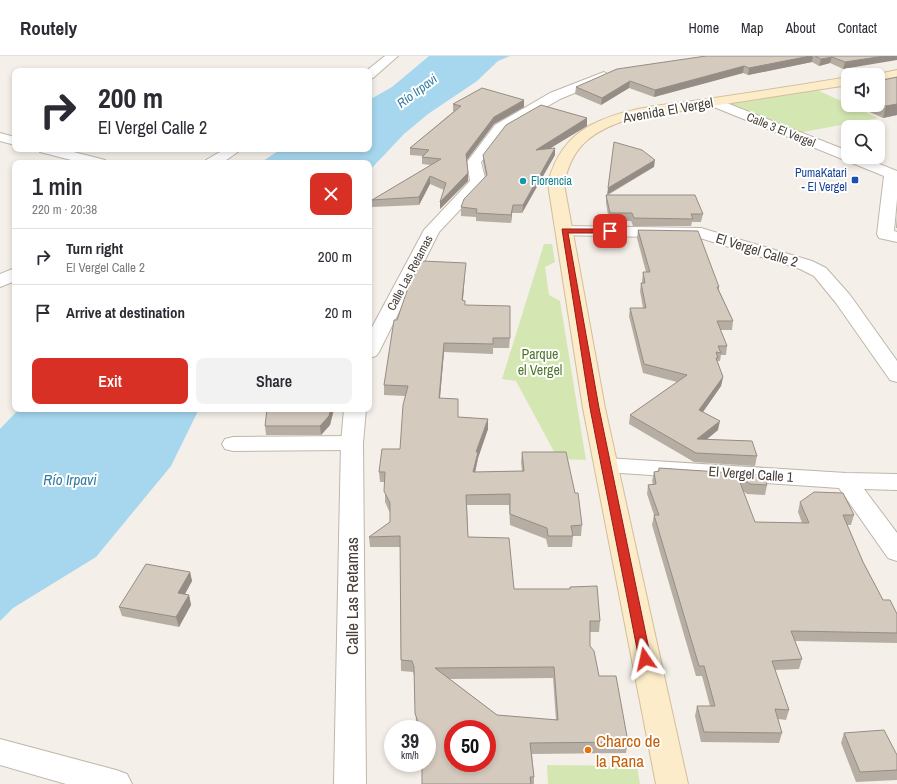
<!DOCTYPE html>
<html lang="en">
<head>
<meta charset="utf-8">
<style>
  :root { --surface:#fff; --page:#f2f2f3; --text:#2b2b33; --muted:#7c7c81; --line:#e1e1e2; --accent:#d93025 }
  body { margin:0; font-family:"Archivo Narrow",sans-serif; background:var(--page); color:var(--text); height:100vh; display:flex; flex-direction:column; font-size:15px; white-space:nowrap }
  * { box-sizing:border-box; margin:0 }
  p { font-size:13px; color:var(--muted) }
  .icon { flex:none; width:22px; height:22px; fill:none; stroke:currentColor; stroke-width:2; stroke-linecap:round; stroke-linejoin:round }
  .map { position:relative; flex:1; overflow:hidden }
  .details { position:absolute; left:12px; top:104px; width:360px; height:252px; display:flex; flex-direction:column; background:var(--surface); border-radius:8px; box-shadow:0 2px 6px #0003 }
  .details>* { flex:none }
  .hud { position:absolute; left:12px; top:12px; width:360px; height:84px; border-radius:8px; box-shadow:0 2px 6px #0003; background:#fff; color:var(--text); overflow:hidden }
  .controls { position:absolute; left:841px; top:12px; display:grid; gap:8px }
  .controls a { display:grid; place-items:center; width:44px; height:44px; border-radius:8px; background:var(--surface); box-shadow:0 2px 6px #0003; font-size:20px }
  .speed { position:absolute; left:384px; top:664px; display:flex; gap:8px; font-size:20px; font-weight:700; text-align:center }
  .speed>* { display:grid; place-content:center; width:52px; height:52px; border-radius:50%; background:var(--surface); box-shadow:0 2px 6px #0003; line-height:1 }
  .speed small { font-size:10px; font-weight:400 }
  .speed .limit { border:6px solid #d22; background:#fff; color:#111 }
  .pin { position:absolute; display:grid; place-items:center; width:34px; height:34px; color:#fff; margin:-17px; border-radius:8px; box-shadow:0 2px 6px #0006 }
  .me { position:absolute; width:44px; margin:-22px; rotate:349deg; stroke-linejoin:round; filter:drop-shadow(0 0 3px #0008) }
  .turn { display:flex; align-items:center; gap:14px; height:84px; padding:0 20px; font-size:18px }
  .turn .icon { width:52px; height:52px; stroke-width:2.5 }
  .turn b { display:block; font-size:28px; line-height:34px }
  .round { display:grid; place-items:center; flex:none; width:42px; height:42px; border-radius:8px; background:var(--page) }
  .overview { display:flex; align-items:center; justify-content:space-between; height:68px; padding:0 20px }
  h1 { font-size:24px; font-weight:600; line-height:30px }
  .button { display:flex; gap:8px; margin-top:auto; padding:8px 20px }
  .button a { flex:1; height:46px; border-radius:8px; background:var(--accent); color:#fff; font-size:16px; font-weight:600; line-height:46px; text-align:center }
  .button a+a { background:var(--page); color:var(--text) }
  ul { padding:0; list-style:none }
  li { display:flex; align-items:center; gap:12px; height:56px; padding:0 20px; border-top:1px solid var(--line) }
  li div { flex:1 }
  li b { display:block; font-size:15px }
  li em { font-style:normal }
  header { display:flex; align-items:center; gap:24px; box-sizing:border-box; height:56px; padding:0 20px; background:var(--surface); border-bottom:1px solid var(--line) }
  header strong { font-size:19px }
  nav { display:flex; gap:22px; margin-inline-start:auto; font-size:14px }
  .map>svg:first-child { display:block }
</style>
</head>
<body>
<header>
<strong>Routely</strong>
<nav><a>Home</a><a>Map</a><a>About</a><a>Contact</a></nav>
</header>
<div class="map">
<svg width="897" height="728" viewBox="0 0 897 728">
  <rect width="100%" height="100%" fill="#f4efe8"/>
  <path fill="#d4e7b2" d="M817,34l61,28 -80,15 -69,-29z
    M544,188h8l3,18 -10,5 4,28 11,6 26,159 -28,-1 -42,-78 -14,-2z
    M547,709l90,1 3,18h-92z"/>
  <path fill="#a6d7ee" d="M429,0h81l-12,5 -21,20 -49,33 -24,20 -35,37v-8h-109l21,-14h88v-49l23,-13z
    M19,353h180l-28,57 -75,91 -83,51 -13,13v-192z"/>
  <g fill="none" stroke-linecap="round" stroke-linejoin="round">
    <defs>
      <path id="minor" d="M385,0h13l-25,22 -4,1v-8h-3z
        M714,42l134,53v6h14l35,14v28l-3,32 3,1v10l-18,-4 -2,-4 7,-58 -175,-71 -2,-3z
        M0,77l15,4v8l-15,-4z
        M38,93h24l43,11 2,3h-24l-43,-11z
        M225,93h17l-20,14h-18l2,-3z
        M564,170l137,2 111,33 14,7 24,27 47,66v21l-7,-2 -54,-77 -22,-27 -14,-7 -100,-31 -142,-3 -2,-4 2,-4z
        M15,212v13l-15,6v-13z
        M352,380l8,2 3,5 -3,5 -8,2 -119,1 -8,-2 -3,-5 3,-5 8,-2z
        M606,402l240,15 51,1v16l-33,-1 33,44v28l-9,-3 -49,-70 -233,-16 -8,-2 -4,-5 4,-5z
        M0,683l116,31 11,4 5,10h-66l-66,-19z"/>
      <path id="tertiary" d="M604,16l6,4 -2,3 -48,20 -55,32 -24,31 5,20 -47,50 -60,120 -3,4 -7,2v-25l55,-103 46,-49 -3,-19 28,-37 55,-32z
        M344,353h22l-3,34 3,341h-32l7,-341z"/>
      <path id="secondary" d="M897,14v8l-19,3v-6h-5z
        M848,21v8l-219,34c-36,12 -57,26 -65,65l41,224 83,376h-32l-73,-376 -35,-224c6,-26 19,-46 43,-59 36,-19 77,-20 116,-26 47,-7 94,-14 141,-22z"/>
    </defs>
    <use href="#minor" stroke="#bfb6ab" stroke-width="2"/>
    <use href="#tertiary" stroke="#bfb6ab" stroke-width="2"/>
    <use href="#secondary" stroke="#d2be99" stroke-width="2"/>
    <use href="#minor" fill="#fff" fill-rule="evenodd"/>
    <use href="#tertiary" fill="#fff" fill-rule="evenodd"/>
    <use href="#secondary" fill="#fdecc9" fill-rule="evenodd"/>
  </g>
  <path fill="#b7aea3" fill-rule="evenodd" d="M706,0h191l-54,13 -13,-6 -11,3 -7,-4 -64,13 -5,-2 -89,24 -25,-9 -28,17 -26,-11 1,-7z
    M897,21v38l-14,3 -29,-13h24v-24z
    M848,31v15l-6,-2 3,-12z
    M524,44v7l-30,17 -27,36 1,21 -28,28 4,-19 -14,-6 -11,21 -47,2v-7l59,-35 -9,-1v-7l1,-1 -13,-1v-7l44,-37h-1v-7z
    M587,62v8l-37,22h5v7l-33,58h-10l-1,10 -35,-2v-4l-15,-1v-9l25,-30 -3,-15v-7z
    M654,111l-46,28 95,19 -2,8h-9l-1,4h-58l-2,-5h-22l-3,-18v-8h1z
    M897,159v13h-1z
    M638,174l81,57v3l14,31 -1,9h-12l7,16 -1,9h-5l-1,6h-3l6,16 -2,9 -18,26 15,18 -12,10 51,16 -2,10 -61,-4 -65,-38 1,-9 47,-33 -34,-9 -14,-57 1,-8h13l-3,-17 1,-8h1v-2l1,-9h3l-9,-34z
    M465,216l-2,28 2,5 45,33 -1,10h-16v6l-49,-2 -4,46 18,19 30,2v10l-10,29 -1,5 -2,9 47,-1 -1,-9 1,-10 60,73 -1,11h-8l-1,11h-24l-2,-8 -36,-14 -1,-20h-42l1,32 46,52 86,32 -1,11h-9v14l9,30 29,66 -2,11 -94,1 2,23v7h-112l5,-55h-10l-1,-5 -1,-46 -2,-6 -12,-1 -1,-124h-30l-1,-10 21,-15v-9l-5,-11v-20h-5l-1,-10 21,-23 5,-53 -21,-1v-10l13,-65zM553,622l3,42 -59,-5 -47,-36z
    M267,353h67l-4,16 -9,10h-55l-1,-9z
    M659,412l105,7 3,10 -2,10 -18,-1 -4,-3 12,31 47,1 -4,-11 2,-10 54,13 -3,10h-4l16,37 20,38 14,14v29l-102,-2 7,18 -3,10 -24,1 14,40 -3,10 -8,-1 4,14 -3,10 -78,-1 -6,-26 2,-10h13l-8,-30h-6l-44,-151 2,-10 -7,-21 1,-9 5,-1 -1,-3 2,-9 4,-1z
    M190,516l2,9 -7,13 4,1 2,10 -12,22 -57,-11 -3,-9z
    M844,677l53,22v25l-41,2 -15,-39z"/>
  <path fill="#958d85" d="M810,0h3l-1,6 -64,13 1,-7z
    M884,0h13v4l-54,9 2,-7z
    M832,1l-2,6 -11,3 2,-7z
    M744,10l-1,7 -89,24 1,-7z
    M630,25l-1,7 -28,17 1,-7z
    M524,44v7l-30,17 -28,37v-7l28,-37z
    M897,48v11l-14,3 3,-12z
    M587,62v8l-51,31v-7z
    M555,92v7l-33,58 1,-8z
    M655,104l-1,7 -47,28 1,-7z
    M468,117v8l-28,28v-7z
    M430,120v8l-11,21v-8z
    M513,149l-1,8 -1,10v-8z
    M466,207l-1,9 -3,38v-10z
    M444,287v9l-5,56v-10z
    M723,321l-2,9 -23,33 1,-9z
    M331,353h3l-4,16 -9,10 -1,-9z
    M488,363v10l-10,29 -1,5 -4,19v-10l3,-20z
    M720,365l-2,9 -23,19 2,-10z
    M190,516l2,9 -12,22 -2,-10z
    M189,539l2,10 -12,22 -3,-10z"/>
  <path fill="#d5cabe" stroke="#958d85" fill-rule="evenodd" d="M706,0h104l-61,12 -5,-2 -89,24 -25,-9 -28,17 -26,-11 41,-18z
    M815,0h69l-39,6 -13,-5 -11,2z
    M897,21v27l-11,2 -8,-4v-21z
    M482,32l42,12 -30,17 -28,37 2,19 -28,29 6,-19 -16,-7 -11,21 -47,3 69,-41 -19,-2 7,-7 -19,-2 51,-42 -8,-2z
    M541,49l46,13 -51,32 19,-2 -32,57h-10l-2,10 -35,-2 1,-4 -16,-2 3,-8 23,-24 -4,-20 23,-30z
    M614,86l28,8 13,10 -47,28z
    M606,139h89l8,19h-12l2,5 -59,-1 -2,-5h-22z
    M638,174l60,1 21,56h-2l16,34h-16l10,25h-9l3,7 -5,-1 2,6h-2l7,19 -24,33 21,11 -23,18 55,2 5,15 -61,-3 -66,-38 57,-40 -43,-11 -14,-56h16l-5,-25h4l-2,-11h7z
    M422,205l44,2 -4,37 3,1v4l45,1v32h-17v6l-49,-1 -5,55 19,1v18l30,2 -12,33h2l-5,20 51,-1 -2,-19h44l9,41h3l4,32 -11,1 2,10h-25l-1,-8 -37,-14v-20l-44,1 2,42 41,1 5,51h56v-2l27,-1 3,35h-10v25l4,5 5,25h17l12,66 -98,1 4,34h-4l1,7h-109v-21h5v-34h-7l-5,-16 -1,-46 -2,-6 -11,-1 -1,-124 -31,1 21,-15v-19l-6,-12 1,-19h-6l3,-23h18l3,-44 5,-19 -24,-1 10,-65h3l12,-35zM554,611l4,53 -61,-5 -62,-47zM453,673h34v34h-34z
    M267,353h64l-2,7 -9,10h-55z
    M659,412l105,7 3,10 -17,-1 -12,-7 17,45 54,1 -9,-21 14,-10 29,1 11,22h-11l20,47 20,38h7l7,14v19l-106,-2 11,28 -30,2 17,49 -14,-1 7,24 -78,-1 -7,-26h18l-11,-40h-5l-45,-151h5l-11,-30 8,-1 -2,-12 5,-1z
    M146,508l44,8 -12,21 11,2 -13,22 -57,-10z
    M884,674l13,25v15l-37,2 -16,-39z"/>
  <path fill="#d93025" stroke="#8d1f18" d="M562,173h48l3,2 -3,2h-42l31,175 52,251 -2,3h-8l-2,-3 -49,-251z"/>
  <rect fill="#1a4fb4" stroke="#fff" stroke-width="1.5" x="851" y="120" width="8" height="8" rx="2"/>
  <circle fill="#0f9aa8" stroke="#fff" stroke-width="1.5" cx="523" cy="125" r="4"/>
  <circle fill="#e8710a" stroke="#fff" stroke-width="1.5" cx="588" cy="694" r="4"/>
  <g text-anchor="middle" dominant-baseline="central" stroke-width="4" stroke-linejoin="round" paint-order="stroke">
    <g font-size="12" fill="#473f37" stroke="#fff">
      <text transform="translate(781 74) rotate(22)">Calle 3 El Vergel</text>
      <text transform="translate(410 217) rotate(-62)">Calle Las Retamas</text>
    </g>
    <g font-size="12" fill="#164399" stroke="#fff" text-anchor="end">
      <text x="847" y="117">PumaKatari<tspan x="847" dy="14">- El Vergel</tspan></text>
    </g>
    <g font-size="12" fill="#0d838f" stroke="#fff" text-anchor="start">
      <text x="531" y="125">Florencia</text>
    </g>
    <g font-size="13" font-style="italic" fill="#307ba0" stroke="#fff">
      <text transform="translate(417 35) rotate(-37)">Río Irpavi</text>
    </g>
    <g font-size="14" fill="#473f37" stroke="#fff">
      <text transform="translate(668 54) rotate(-10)">Avenida El Vergel</text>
      <text transform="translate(757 194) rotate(17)">El Vergel Calle 2</text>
      <text transform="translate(751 418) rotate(4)">El Vergel Calle 1</text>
    </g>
    <g font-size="14" fill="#4f772b" stroke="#fff">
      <text x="540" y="298">Parque<tspan x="540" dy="16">el Vergel</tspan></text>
    </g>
    <g font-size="15" font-style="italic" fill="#307ba0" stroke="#fff">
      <text x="70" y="423">Río Irpavi</text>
    </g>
    <g font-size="17" fill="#473f37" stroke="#fff">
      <text transform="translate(351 540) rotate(-90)">Calle Las Retamas</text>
    </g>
    <g font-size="17" fill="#c56008" stroke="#fff" text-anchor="start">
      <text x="596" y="684">Charco de<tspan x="596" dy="20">la Rana</tspan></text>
    </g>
  </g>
</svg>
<div class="controls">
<a><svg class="icon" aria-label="sound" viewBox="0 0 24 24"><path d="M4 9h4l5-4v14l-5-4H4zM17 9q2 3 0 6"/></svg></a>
<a><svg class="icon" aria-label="search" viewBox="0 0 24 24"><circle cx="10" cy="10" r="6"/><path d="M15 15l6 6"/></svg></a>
</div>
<div class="speed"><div>39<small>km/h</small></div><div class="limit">50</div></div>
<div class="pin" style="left:610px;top:175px;background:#d93025"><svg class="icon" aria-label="arrive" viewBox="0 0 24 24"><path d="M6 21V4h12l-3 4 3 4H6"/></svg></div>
<svg class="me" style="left:645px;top:603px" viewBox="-20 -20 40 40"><path d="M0-17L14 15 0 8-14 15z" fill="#d93025" stroke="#fff" stroke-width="4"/></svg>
<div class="hud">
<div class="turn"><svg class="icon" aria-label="right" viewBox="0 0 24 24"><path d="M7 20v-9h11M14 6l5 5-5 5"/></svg><div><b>200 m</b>El Vergel Calle 2</div></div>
</div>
<section class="details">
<div class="overview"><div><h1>1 min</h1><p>220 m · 20:38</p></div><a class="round" style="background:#d93025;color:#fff"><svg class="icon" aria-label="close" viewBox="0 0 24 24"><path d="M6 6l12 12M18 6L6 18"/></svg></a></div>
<ul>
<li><svg class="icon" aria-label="right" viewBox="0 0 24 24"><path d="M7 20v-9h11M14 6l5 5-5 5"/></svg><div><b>Turn right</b><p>El Vergel Calle 2</p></div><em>200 m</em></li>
<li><svg class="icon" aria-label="arrive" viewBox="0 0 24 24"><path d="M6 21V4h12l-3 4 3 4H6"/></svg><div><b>Arrive at destination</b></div><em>20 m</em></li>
</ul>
<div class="button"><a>Exit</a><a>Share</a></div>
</section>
</div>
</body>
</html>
